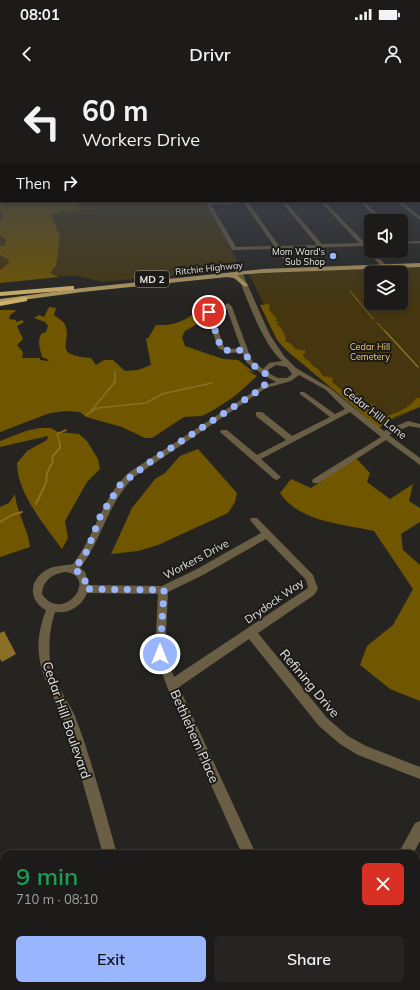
<!DOCTYPE html>
<html lang="en">
<head>
<meta charset="utf-8">
<style>
  :root { --surface:#1c1b19; --page:#252422; --text:#f1f3f6; --muted:#a0a1a2; --line:#3a3938; --accent:#98b5fd }
  body { margin:0; font-family:Mulish,sans-serif; background:var(--page); color:var(--text); height:100vh; display:flex; flex-direction:column; font-size:15px; white-space:nowrap }
  * { box-sizing:border-box; margin:0 }
  p { font-size:13px; color:var(--muted) }
  .icon { flex:none; width:22px; height:22px; fill:none; stroke:currentColor; stroke-width:2; stroke-linecap:round; stroke-linejoin:round }
  .map { position:relative; flex:1; overflow:hidden }
  .details { position:absolute; left:0px; top:770px; width:420px; height:140px; display:flex; flex-direction:column; background:var(--surface); border-radius:12px 12px 0 0; box-shadow:0 2px 6px #0003,0 0 0 1px var(--line) }
  .details>* { flex:none }
  .banner { position:absolute; left:0px; top:0px; width:420px; height:122px; box-shadow:0 2px 6px #0003,0 0 0 1px var(--line); background:#1c1b19; color:var(--text); overflow:hidden }
  .tools { position:absolute; left:364px; top:134px; display:grid; gap:8px }
  .tools a { display:grid; place-items:center; width:44px; height:44px; border-radius:6px; background:var(--surface); box-shadow:0 2px 6px #0003,0 0 0 1px var(--line); font-size:20px }
  .pin { position:absolute; display:grid; place-items:center; width:34px; height:34px; color:#fff; margin:-17px; border:2px solid #fff; border-radius:50%; box-shadow:0 1px 4px #0007 }
  .me { position:absolute; width:44px; margin:-22px; rotate:0deg; stroke-linejoin:round; filter:drop-shadow(0 0 3px #0008) }
  .turn { display:flex; align-items:center; gap:14px; height:84px; padding:0 16px; font-size:18px }
  .turn .icon { width:52px; height:52px; stroke-width:2.5 }
  .turn b { display:block; font-size:28px; line-height:34px }
  .then { display:flex; align-items:center; height:38px; padding:0 16px; background:#0003; gap:8px; font-size:15px }
  .round { display:grid; place-items:center; flex:none; width:42px; height:42px; border-radius:6px; background:var(--page) }
  .headline { display:flex; align-items:center; justify-content:space-between; height:68px; padding:0 16px }
  h1 { font-size:24px; font-weight:600; line-height:30px; color:#1e9e55 }
  .primary-button { display:flex; gap:8px; margin-top:auto; padding:8px 16px }
  .primary-button a { flex:1; height:46px; border-radius:6px; background:var(--accent); color:#111; font-size:16px; font-weight:600; line-height:46px; text-align:center }
  .primary-button a+a { background:var(--page); color:var(--text) }
  .status { display:flex; justify-content:space-between; align-items:center; height:28px; padding:0 20px; background:var(--surface); direction:ltr }
  .status svg { height:11px; fill:currentColor }
  header { display:flex; justify-content:space-between; align-items:center; height:52px; padding:0 16px; background:var(--surface); font-size:18px; font-weight:600 }
  .map>svg:first-child { display:block }
</style>
</head>
<body>
<div class="status"><b>08:01</b><svg viewBox="0 0 49 12"><path d="M0 12V9h3v3zM5 12V6h3v6zM10 12V3h3v9zM15 12V0h3v12zM26 1h20v11H26zM47 4h2v5h-2z"/></svg></div>
<header><svg class="icon" aria-label="back" viewBox="0 0 24 24"><path d="M15 5l-7 7 7 7"/></svg>Drivr<svg class="icon" aria-label="person" viewBox="0 0 24 24"><circle cx="12" cy="8" r="4"/><path d="M4 21q1-7 8-7t8 7"/></svg></header>
<div class="map">
<svg width="420" height="910" viewBox="0 0 420 910">
  <rect width="100%" height="100%" fill="#252421"/>
  <path fill="#453610" fill-rule="evenodd" d="M0,103l1,18h204l36,67 -138,14 -26,-6h-69l-8,3z
    M420,186v141l-38,18 -96,-81 -11,-17 -26,-53zM371,193h30v30h-30z"/>
  <path fill="#715600" d="M0,105l1,16 93,1 -16,2 -1,3 19,2h-17l-7,3 -8,-1 -13,4 9,22 -4,28 -6,8 9,4 -59,6v-13l9,-7 -1,-4 -8,-4v-9l5,-1 1,-6 -6,-4v-13l3,-8 -3,-2z
    M268,224l2,1 -1,5 8,9 -2,2 4,1 -3,2c7,3 8,11 10,15l-1,2 5,2 5,6 11,2 -3,4 2,4 3,1 6,7 3,1 6,8 10,2 -1,4 12,10h4l1,3 8,-2 1,3 -6,2 6,2v3l7,5 2,-3 7,-1 1,4 -6,3 2,5 6,3c13,-4 32,-9 39,-21h4v9l-26,10 -15,11 -93,-78 -9,-10 -17,-35z
    M49,227l7,1 -2,7c3,3 8,5 10,8 11,19 -16,31 27,35l5,7 8,-5h9l12,11 13,-1 13,-5 -5,-26 3,-2 7,-12c15,1 33,-4 42,-16l-1,15 -12,7 -3,6 3,9 38,13 15,1 17,13 -9,-3 11,6 -22,20 -23,15 -10,5 -18,1 -32,21h-7l-23,-11 -36,-10 -6,-5 -14,-1 -16,2 -50,19v-122h14l2,1 -6,4 -1,4 7,1v2l6,-2 2,2 -7,4 6,13 -6,6 6,7 -1,6h18v2l8,1 1,-1 -7,-3c-2,-8 -5,-15 -1,-23l5,-2 2,-6 -3,-4 -11,-4 5,-3 5,2z
    M39,348h12l7,4 21,2 8,7 11,18 2,10 -13,13 -22,39 3,17 -6,11c-17,-23 -45,-56 -45,-86l10,-12 20,-11 1,-4 -48,11v-6l26,-10z
    M198,369l39,44 -2,9 -7,11 -70,32 -20,6 -27,3 21,-46 23,-29 10,-6 15,-17z
    M356,378l14,15 -3,9 23,17 23,-15 -4,17 11,7v14l-19,12 2,16 17,15v136l-30,-12 -30,-24 7,-19 26,-21 20,-36 -39,-58c-31,-7 -75,-9 -94,-38l11,-14 20,9z
    M15,414c2,19 13,35 15,53l-30,10v-50l9,-4z"/>
  <path fill="#8b6f27" d="M4,551l12,23 -14,8 -2,-3v-26z"/>
  <g fill="none" stroke-linecap="round" stroke-linejoin="round">
    <path stroke="#8b6f27" stroke-width="1" d="M350,211l23,28
      M377,243l9,9"/>
    <path stroke="#8b6f27" stroke-width="1.5" d="M385,251l33,36
      M91,331l24,-29v-11
      M86,335l11,-7 49,-5 16,-9 50,-11
      M60,364l-3,-10 9,-4"/>
    <path stroke="#8b6f27" stroke-width="2" d="M36,424l10,-21 1,-10 6,-12 -1,-4 8,-9v-5
      M0,442l12,-7 10,-3"/>
    <path fill="#6a5e44" fill-rule="evenodd" d="M419,106h1v3h-1z
      M205,121h4l1,2 40,-2 -2,1 31,44 38,-1 -36,-44h4l37,43 37,-1 -39,-42h4l41,42h6v2l-4,1 20,20 -5,1 -20,-21 -81,3 12,16 -3,2 -2,-1 -12,-17 -44,1zM244,123l30,43 -38,1 -25,-42z
      M359,121h4l22,20h-5z
      M396,121h5l19,16v3z
      M420,161v2l-19,1v-2z
      M236,189l5,1 29,65 14,21 12,12 34,20 23,19 31,24 24,-10 12,3v4l-11,-2 -20,9 31,23v7l-34,-25 -67,43h-6l-1,-2 1,-2 68,-42 -31,-25 -89,47 20,18 -4,3 -3,-1 -54,-47 1,-2h6l30,25 29,-15 -30,-24v-4h6l30,24 38,-19 -30,-23v-2h4l31,22 10,-5 -19,-19 -27,-15 -8,6 -25,7 -132,89c-28,29 -31,61 -54,91l5,4 4,13 73,1 35,-17 64,-36 -11,-13 1,-2h6l56,57 5,14 -4,6 -56,38 69,85 21,18 18,10 54,21v12l-62,-24 -18,-11 -21,-18 -70,-87 -70,48 77,167h-14l-74,-165 -13,-35 3,-60 -71,-1c-5,13 -18,21 -32,19 -6,18 -7,37 -4,55 4,18 17,33 24,49 17,45 29,92 42,138h-14l-34,-120c-16,-48 -44,-69 -23,-124 -17,-9 -18,-29 0,-40 8,-5 18,-4 27,-6 23,-30 27,-63 55,-91l134,-87 14,-4 -11,-6 -18,-13 -5,-11 -13,1 -11,-5 -12,-36c7,-5 16,-5 22,-9l4,4 20,54 11,8 6,-6 13,-2c-21,-19 -35,-64 -47,-91zM227,229l14,39 -11,1 -6,-2 -12,-34zM276,285l11,2 5,7 -5,4h-9l-8,-4 -2,-4zM266,459l40,41 2,8 -134,89 -9,-23 3,-62 35,-17zM65,492c35,4 -2,53 -23,22 1,-14 10,-20 23,-22z
      M420,741v20l-7,13h-15l17,-31z
      M140,906h16l1,4h-16z
      M326,906h17l2,4h-17z"/>
    <path fill="#b1985f" fill-rule="evenodd" d="M420,183v4l-157,6 -26,2 10,9 1,1 -3,2 -11,-9 -7,-1 -145,15 -82,11v-4l82,-11 181,-19z"/>
    <path fill="#cdaf69" fill-rule="evenodd" d="M71,206h3v4l-74,6v-4z
      M24,217h3v4l-27,5v-4z"/>
  </g>
  <linearGradient id="sky" x2="0" y2="1"><stop stop-color="#141412"/><stop offset="0.43" stop-color="#40454e"/><stop offset="1" stop-color="#40454e" stop-opacity="0"/></linearGradient>
  <rect width="420" height="221" fill="url(#sky)"/>
  <g fill="none" stroke-linecap="round" stroke-linejoin="round">
    <path stroke="#98b5fd" stroke-width="7" stroke-dasharray="0 12.6" d="M160,574l4,-64 -79,-1c2,-9 -2,-16 -11,-19l13,-19 13,-34 20,-32 34,-26 110,-72 3,-12 -18,-13 -4,-12 -16,1 -8,-3 -12,-36"/>
  </g>
  <circle fill="#98b5fd" stroke="#1c1b18" stroke-width="1.5" cx="333" cy="176" r="4"/>
  <g text-anchor="middle" dominant-baseline="central" stroke-width="4" stroke-linejoin="round" paint-order="stroke">
    <g font-size="9" fill="#e3e2e0" stroke="#1c1b18" text-anchor="end">
      <text x="325" y="171">Mom Ward's<tspan x="325" dy="10">Sub Shop</tspan></text>
    </g>
    <g font-size="9" fill="#e3e2e0" stroke="#1c1b18">
      <text transform="translate(209 188) rotate(-6)">Ritchie Highway</text>
    </g>
    <g font-size="9" fill="#f5cc6a" stroke="#1c1b18">
      <text x="370" y="266">Cedar Hill<tspan x="370" dy="10">Cemetery</tspan></text>
    </g>
    <rect fill="#1c1b18" stroke="#a7a6a4" stroke-width="1" x="135" y="191" width="34" height="16" rx="3"/>
    <g font-size="10" font-weight="bold" fill="#e3e2e0">
      <text x="152" y="199">MD 2</text>
    </g>
    <g font-size="11" fill="#e3e2e0" stroke="#1c1b18">
      <text transform="translate(375 333) rotate(38)">Cedar Hill Lane</text>
      <text transform="translate(196 479) rotate(-28)">Workers Drive</text>
      <text transform="translate(274 521) rotate(-35)">Drydock Way</text>
    </g>
    <g font-size="13" fill="#e3e2e0" stroke="#1c1b18">
      <text transform="translate(310 603) rotate(50)">Refining Drive</text>
      <text transform="translate(67 640) rotate(71)">Cedar Hill Boulevard</text>
      <text transform="translate(195 656) rotate(66)">Bethlehem Place</text>
    </g>
  </g>
</svg>
<div class="tools">
<a><svg class="icon" aria-label="sound" viewBox="0 0 24 24"><path d="M4 9h4l5-4v14l-5-4H4zM17 9q2 3 0 6"/></svg></a>
<a><svg class="icon" aria-label="layers" viewBox="0 0 24 24"><path d="M12 4l9 5-9 5-9-5zM3 14l9 5 9-5"/></svg></a>
</div>
<div class="pin" style="left:209px;top:232px;background:#d93025"><svg class="icon" aria-label="arrive" viewBox="0 0 24 24"><path d="M6 21V4h12l-3 4 3 4H6"/></svg></div>
<svg class="me" style="left:160px;top:574px" viewBox="-20 -20 40 40"><circle r="17" fill="#98b5fd" stroke="#fff" stroke-width="3"/><path d="M0-11L8 9 0 5-8 9z" fill="#fff"/></svg>
<div class="banner">
<div class="turn"><svg class="icon" aria-label="left" viewBox="0 0 24 24"><path d="M17 20v-9H6M10 6l-5 5 5 5"/></svg><div><b>60 m</b>Workers Drive</div></div>
<div class="then">Then<svg class="icon" aria-label="right" viewBox="0 0 24 24"><path d="M7 20v-9h11M14 6l5 5-5 5"/></svg></div>
</div>
<section class="details">
<div class="headline"><div><h1>9 min</h1><p>710 m · 08:10</p></div><a class="round" style="background:#d93025;color:#fff"><svg class="icon" aria-label="close" viewBox="0 0 24 24"><path d="M6 6l12 12M18 6L6 18"/></svg></a></div>
<div class="primary-button"><a>Exit</a><a>Share</a></div>
</section>
</div>
</body>
</html>
